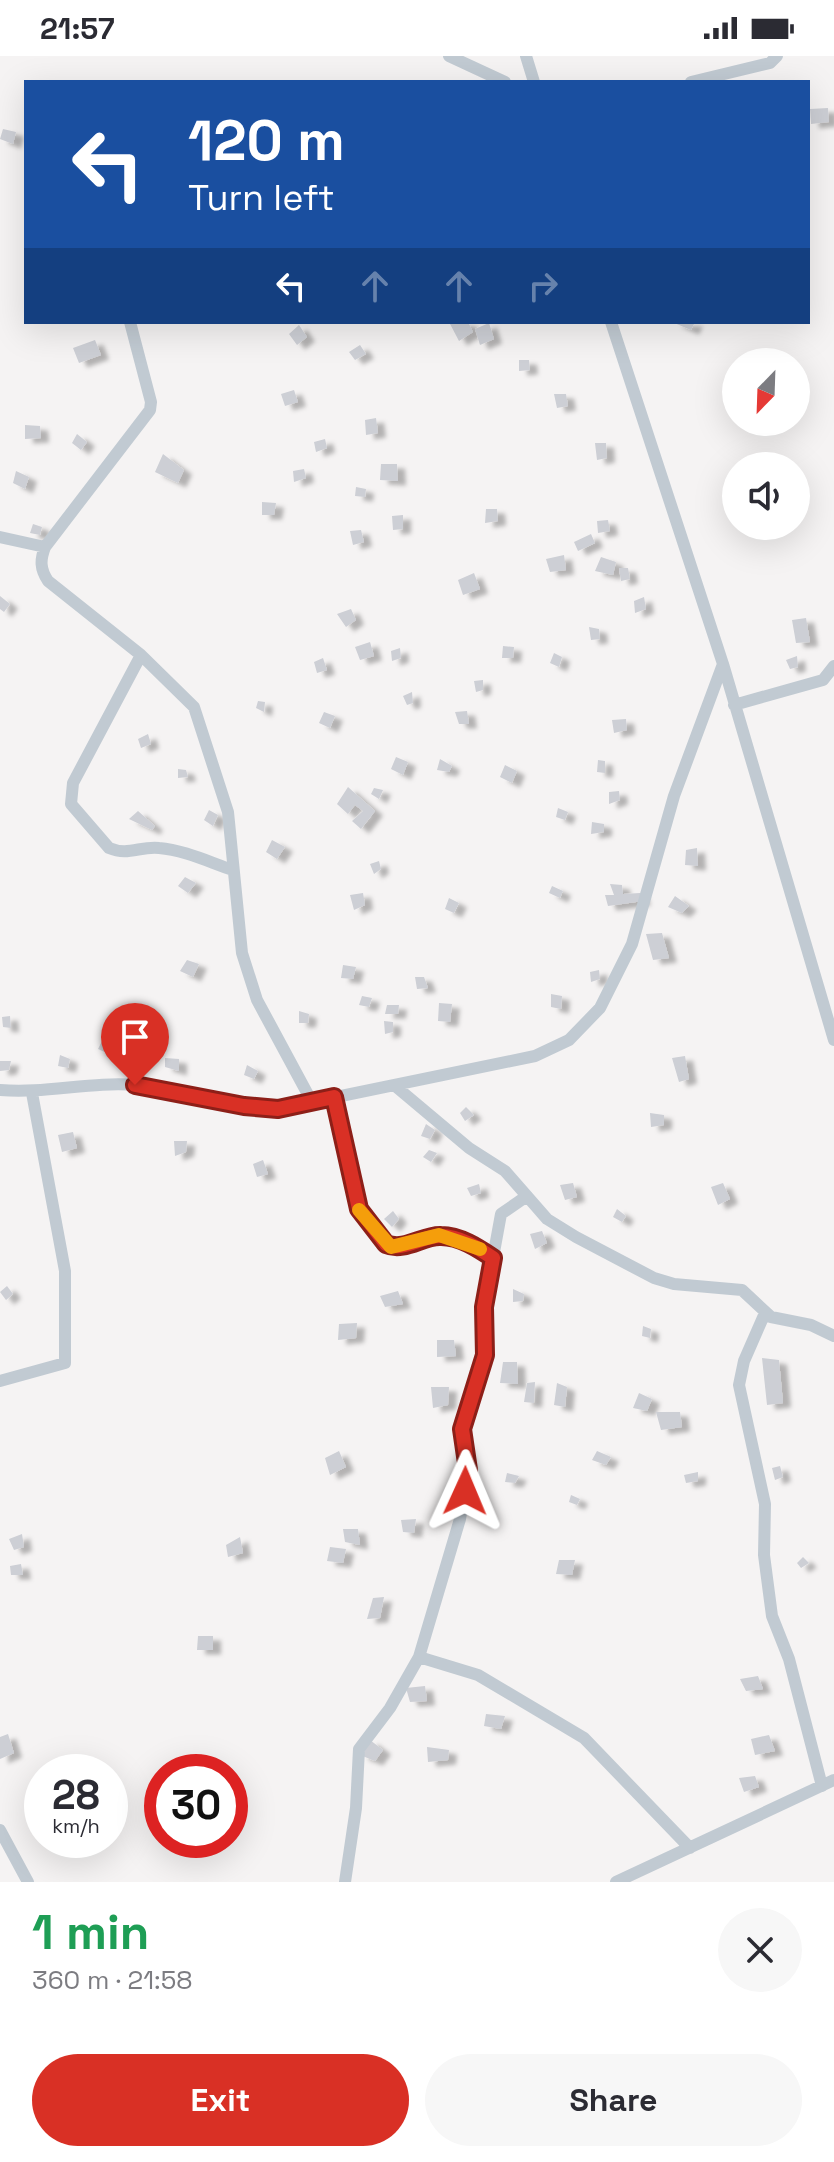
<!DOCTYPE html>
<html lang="en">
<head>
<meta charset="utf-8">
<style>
  :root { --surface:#fff; --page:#f7f7f7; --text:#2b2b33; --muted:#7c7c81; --accent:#d93025 }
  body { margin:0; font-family:"Space Grotesk",sans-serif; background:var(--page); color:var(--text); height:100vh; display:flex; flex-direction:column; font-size:30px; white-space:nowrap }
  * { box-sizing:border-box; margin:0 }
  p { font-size:26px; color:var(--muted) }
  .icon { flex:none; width:44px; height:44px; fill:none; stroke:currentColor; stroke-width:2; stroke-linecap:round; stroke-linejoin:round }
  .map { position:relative; height:1826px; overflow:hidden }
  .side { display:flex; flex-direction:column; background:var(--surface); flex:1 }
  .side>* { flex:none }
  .banner { position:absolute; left:24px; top:24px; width:786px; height:244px; border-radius:0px; box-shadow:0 8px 32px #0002; background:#1a4fa0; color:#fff; overflow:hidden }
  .needle { width:52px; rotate:203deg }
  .fabs { position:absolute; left:722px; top:292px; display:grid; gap:16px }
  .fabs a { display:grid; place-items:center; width:88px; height:88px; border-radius:50%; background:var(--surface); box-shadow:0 8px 32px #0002; font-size:40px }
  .speed { position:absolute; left:24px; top:1698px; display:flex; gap:16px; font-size:40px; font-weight:700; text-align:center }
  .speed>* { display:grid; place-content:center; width:104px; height:104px; border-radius:50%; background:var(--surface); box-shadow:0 8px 32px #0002; line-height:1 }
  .speed small { font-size:20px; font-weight:400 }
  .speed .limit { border:12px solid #d22; background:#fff; color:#111 }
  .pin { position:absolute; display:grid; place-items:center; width:68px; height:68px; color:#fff; margin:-82px -34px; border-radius:50% 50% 50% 0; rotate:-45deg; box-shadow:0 0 8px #0007 }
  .pin .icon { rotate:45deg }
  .me { position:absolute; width:88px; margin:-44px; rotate:1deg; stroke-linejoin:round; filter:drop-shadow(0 0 6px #0008) }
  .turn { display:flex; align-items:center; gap:28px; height:168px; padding:0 32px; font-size:36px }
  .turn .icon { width:104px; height:104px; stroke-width:2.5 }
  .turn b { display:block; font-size:56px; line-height:68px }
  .lanes { display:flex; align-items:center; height:76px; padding:0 32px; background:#0003; justify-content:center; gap:40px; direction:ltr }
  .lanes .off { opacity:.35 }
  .round { display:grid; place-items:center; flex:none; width:84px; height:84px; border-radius:42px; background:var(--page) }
  .headline { display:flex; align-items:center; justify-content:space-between; height:136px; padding:0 32px }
  h1 { font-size:48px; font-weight:700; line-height:60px; color:#1e9e55 }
  .button { display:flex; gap:16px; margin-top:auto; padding:16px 32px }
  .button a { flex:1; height:92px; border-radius:48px; background:var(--accent); color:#fff; font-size:32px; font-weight:700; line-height:92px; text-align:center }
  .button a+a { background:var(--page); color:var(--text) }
  .status { display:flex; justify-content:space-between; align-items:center; height:56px; padding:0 40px; background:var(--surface); direction:ltr }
  .status svg { height:22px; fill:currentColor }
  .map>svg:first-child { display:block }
</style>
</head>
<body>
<div class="status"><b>21:57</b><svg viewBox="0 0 49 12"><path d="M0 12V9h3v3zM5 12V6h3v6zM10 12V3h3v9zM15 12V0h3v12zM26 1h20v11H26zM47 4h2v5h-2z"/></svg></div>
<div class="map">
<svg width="834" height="1826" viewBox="0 0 834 1826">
  <defs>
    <filter id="shadow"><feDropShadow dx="8" dy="4.5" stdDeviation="2" flood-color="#0004"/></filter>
  </defs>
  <rect width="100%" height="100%" fill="#f5f3f3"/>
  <path fill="#cdcfd5" filter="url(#shadow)" d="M828,52l1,14 -18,2 -1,-15z
    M3,73l13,3 -3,12 -13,-5z
    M449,266h19l5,10 -14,9z
    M672,266h23l-4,8z
    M489,267l5,16 -14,6 -5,-16z
    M299,269l8,12 -10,8 -8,-11z
    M95,284l6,15 -22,8 -6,-15z
    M360,289l6,9 -11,6 -6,-8z
    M519,304h10l1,10 -11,1z
    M294,334l4,12 -13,4 -4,-12z
    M554,338h12l2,12 -11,2z
    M376,362l2,15 -12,2 -1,-15z
    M25,369l15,1 1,12 -16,1z
    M77,378l10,8 -6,8 -9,-7z
    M325,383l2,9 -11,4 -2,-10z
    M595,387h11l1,15 -10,2z
    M163,398l21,16 -6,13 -23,-11z
    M381,408h16l1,17 -18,-1z
    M304,413l2,9 -12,4 -1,-11z
    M16,415l13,6 -4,12 -12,-6z
    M356,431l10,2 -1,8 -10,-1z
    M262,446l14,1 -2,12h-12z
    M486,453h11l1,12 -13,2z
    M403,459v14l-10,1 -1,-14z
    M608,464l2,11 -12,2 -1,-12z
    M33,468l9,3 -2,8 -10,-2z
    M361,474l3,12 -11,3 -3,-14z
    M591,478l4,9 -17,8 -4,-9z
    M564,499l2,15 -16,2 -4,-13z
    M601,501l15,5 -3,13 -18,-4z
    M619,512h9l2,11 -9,2z
    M474,517l6,16 -17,6 -5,-15z
    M0,540l10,8 -6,8 -4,-3z
    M644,541l2,12 -11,4 -1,-12z
    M351,553l5,11 -10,7 -9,-13z
    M806,562l4,24 -14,1 -4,-23z
    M589,571l10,2 1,10 -9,1z
    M370,586l4,14 -14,4 -5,-13z
    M503,590l11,1 -1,11h-11z
    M400,592l1,10 -9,3 -1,-10z
    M554,597l8,4 -3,10 -9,-4z
    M797,600l1,11 -8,2 -4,-9z
    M323,602l4,12 -10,3 -3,-11z
    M483,624v10l-7,2 -2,-11z
    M412,636l1,11 -6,2 -4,-9z
    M258,645l7,1 -1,10 -8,-4z
    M467,655l2,13h-10l-4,-12z
    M324,656l11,4 -5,12 -11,-5z
    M626,663l1,11 -13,3 -2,-13z
    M148,678l3,10 -10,4 -3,-9z
    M396,701l12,5 -5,13 -12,-6z
    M440,703l12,7 -3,6 -12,-2z
    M598,704l7,1v12l-8,-1z
    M505,709l12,6 -5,12 -12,-6z
    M178,713l8,1 2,7 -10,1z
    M348,731l27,24 -14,18 -9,-8 11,-10 -8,-6 -7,9 -11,-10z
    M374,732l9,2 -4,9 -8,-5z
    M619,735l1,9 -11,4v-12z
    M558,752l10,4 -3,8 -9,-3z
    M209,754l9,5 -5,11 -9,-6z
    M138,755l17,15 -3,4 -23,-11z
    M592,766l12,2v8l-13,2z
    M272,784l13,7 -8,12 -11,-7z
    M697,792l1,18 -13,-1 1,-15z
    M379,805l2,8 -7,5 -4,-10z
    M185,821l11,6 -8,10 -10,-7z
    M610,828l12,1 1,9 17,-1 3,8 -35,5 -3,-11h9z
    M552,830l11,5 -3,7 -11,-5z
    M363,837l2,12 -11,5 -4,-15z
    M675,840l14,10 -7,7 -14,-6z
    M449,842l10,5 -5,10 -9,-4z
    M662,877l7,25 -16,2 -7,-26z
    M187,904l12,4 -6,13 -13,-6z
    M343,909l13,2 -3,12 -12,-1z
    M599,914l1,9 -9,3 -1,-10z
    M415,921h9l4,11 -11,1z
    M551,938l11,2 -1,13 -10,-2z
    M362,940l10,2 -3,9 -10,-2z
    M439,947l13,1 -2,18 -12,-1z
    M387,949h12l-1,9h-13z
    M299,955l10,3 -1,9h-9z
    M10,960l1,12 -8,-1 -1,-10z
    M384,965l9,1v10l-8,2z
    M103,983l8,5 -4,9 -9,-4z
    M60,999l10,4 -2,9 -10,-2z
    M685,1000l4,23 -10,3 -7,-24z
    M165,1002l14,1v12l-14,-4z
    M0,1005h11l-2,9 -9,1z
    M247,1009l11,6 -4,8 -10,-4z
    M466,1051l8,8 -9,6 -5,-8z
    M650,1057l14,2v10l-13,2z
    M426,1068l9,6 -5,9 -9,-3z
    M73,1076l4,16 -15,4 -4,-17z
    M174,1085h13l-1,11 -11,4z
    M429,1094l8,3 -6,9 -8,-5z
    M263,1104l5,14 -11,3 -4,-13z
    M573,1127l4,14 -12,3 -5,-15z
    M723,1127l7,16 -12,6 -7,-18z
    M479,1128l2,9 -10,3 -4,-8z
    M617,1153l9,7 -4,6 -9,-5z
    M393,1155l6,8 -7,8 -8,-8z
    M542,1175l5,12 -12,6 -5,-15z
    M7,1230l6,8 -7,6 -6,-8z
    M513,1233l11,5 -1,7 -10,1z
    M398,1235l5,13 -18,3 -5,-11z
    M357,1267l-1,15 -18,2 1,-16z
    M643,1270l8,3 -1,9 -8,-2z
    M437,1284h17l2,16 -19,1z
    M762,1302l17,2 4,43 -16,2z
    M503,1306h14l1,22 -18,-1z
    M535,1326l-1,21 -10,-1 3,-19z
    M557,1327l10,4 -2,20 -11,-2z
    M431,1331h18l-1,18 -15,3z
    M639,1337l13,6 -5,12 -14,-3z
    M656,1356h24l2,15 -21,3z
    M339,1395l7,16 -16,8 -5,-17z
    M597,1395l14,6 -5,8 -14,-5z
    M780,1410l3,11 -8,3 -3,-12z
    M698,1416v9l-12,2 -2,-8z
    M507,1417l12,3 -4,7 -10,-1z
    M571,1439l9,4 -3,6 -8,-3z
    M416,1463l-2,14 -11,-1 -2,-12z
    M343,1473h15l2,16 -15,-3z
    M22,1478l2,13 -10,3 -5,-11z
    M240,1481l3,16 -15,4 -2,-12z
    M330,1491l16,2 -3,14 -16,-2z
    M803,1501l6,6 -8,5 -4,-5z
    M559,1504h16l-3,15 -16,-1z
    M21,1508l2,11h-12l-1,-9z
    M384,1541l-4,21 -13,1 6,-21z
    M198,1580h15v14h-16z
    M758,1620l5,13 -17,2 -6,-12z
    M425,1630l2,15 -17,1 -4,-14z
    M486,1658l19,2 -4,13 -17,-3z
    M8,1678l6,19 -14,6v-22z
    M769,1679l6,16 -20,4 -4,-16z
    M370,1684l13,10 -8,11 -15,-6z
    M427,1691l22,3 -1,10 -20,2z
    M755,1720l4,11 -15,5 -5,-14z"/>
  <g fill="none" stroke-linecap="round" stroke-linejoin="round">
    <path stroke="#c1cad2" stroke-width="12" d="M449,0l56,26
      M526,0l8,26
      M691,26l79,-19 7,-7
      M130,266l21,80 -1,8 -105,137c-5,13 -5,22 3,34l93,74 53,52 34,105 14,141 15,47 55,102
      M611,266l112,342 111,376
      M0,481l45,10
      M141,599l-68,128 -2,21 38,44c19,8 31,-2 50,0 25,2 50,14 74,22
      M734,649l89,-25 11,-14
      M394,1029l75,63 36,23 42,48 29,18 78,41 20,6 68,6 29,27 40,8 23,11
      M0,1034c46,4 91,-9 137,-5 48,5 93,20 141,24l257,-53 34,-16 31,-32 32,-64 42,-148 49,-132
      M334,1041l25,112 27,35c19,8 37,-9 55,-9 19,1 37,13 52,23
      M765,1257l-21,48 -5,24 26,119 -1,51 8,61 17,43 33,127
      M0,1325l65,-18v-92l-33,-178
      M419,1601l59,18 106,63 106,110
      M0,1774l28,52
      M345,1826l11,-74 3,-59 31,-41 29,-51 41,-138 8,-49 -6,-41 23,-74 -1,-48 17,-93 26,-18
      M616,1826l218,-102"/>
  </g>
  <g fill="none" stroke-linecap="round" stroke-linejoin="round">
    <defs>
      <path id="route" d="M135,1029l109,21 34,3 56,-12 25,112 27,35c19,8 37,-9 55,-8 19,0 37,12 52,22l-9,49 1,48 -23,74 6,41 -3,21"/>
    </defs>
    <use href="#route" stroke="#8d1f18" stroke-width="20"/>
    <use href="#route" stroke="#d93025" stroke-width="14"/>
    <path stroke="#f59e0b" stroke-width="14" d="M359,1154l32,37 48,-12 41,14"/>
  </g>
</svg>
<div class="fabs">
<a><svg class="needle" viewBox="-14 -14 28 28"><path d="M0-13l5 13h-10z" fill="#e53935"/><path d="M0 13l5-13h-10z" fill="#7c7c81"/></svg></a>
<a><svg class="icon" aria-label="sound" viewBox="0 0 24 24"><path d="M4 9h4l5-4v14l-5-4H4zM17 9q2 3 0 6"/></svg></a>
</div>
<div class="speed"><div>28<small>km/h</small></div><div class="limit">30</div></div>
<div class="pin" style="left:135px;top:1029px;background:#d93025"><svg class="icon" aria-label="arrive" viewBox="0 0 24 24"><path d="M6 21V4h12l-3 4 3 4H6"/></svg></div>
<svg class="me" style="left:465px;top:1435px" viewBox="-20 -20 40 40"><path d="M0-17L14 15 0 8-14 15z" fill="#d93025" stroke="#fff" stroke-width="4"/></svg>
<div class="banner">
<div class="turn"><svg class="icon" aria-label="left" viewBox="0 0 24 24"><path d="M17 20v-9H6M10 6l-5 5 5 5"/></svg><div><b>120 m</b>Turn left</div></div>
<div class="lanes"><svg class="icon" aria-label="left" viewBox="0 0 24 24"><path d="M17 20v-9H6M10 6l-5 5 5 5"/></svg><svg class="icon off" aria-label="ahead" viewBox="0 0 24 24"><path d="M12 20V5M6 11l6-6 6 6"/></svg><svg class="icon off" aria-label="ahead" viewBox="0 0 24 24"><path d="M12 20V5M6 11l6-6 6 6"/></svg><svg class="icon off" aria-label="right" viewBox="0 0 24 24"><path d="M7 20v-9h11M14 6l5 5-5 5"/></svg></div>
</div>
</div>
<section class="side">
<div class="headline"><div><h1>1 min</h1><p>360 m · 21:58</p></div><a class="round"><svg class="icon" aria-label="close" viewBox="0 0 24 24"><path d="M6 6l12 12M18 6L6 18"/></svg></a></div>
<div class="button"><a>Exit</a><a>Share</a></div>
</section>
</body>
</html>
